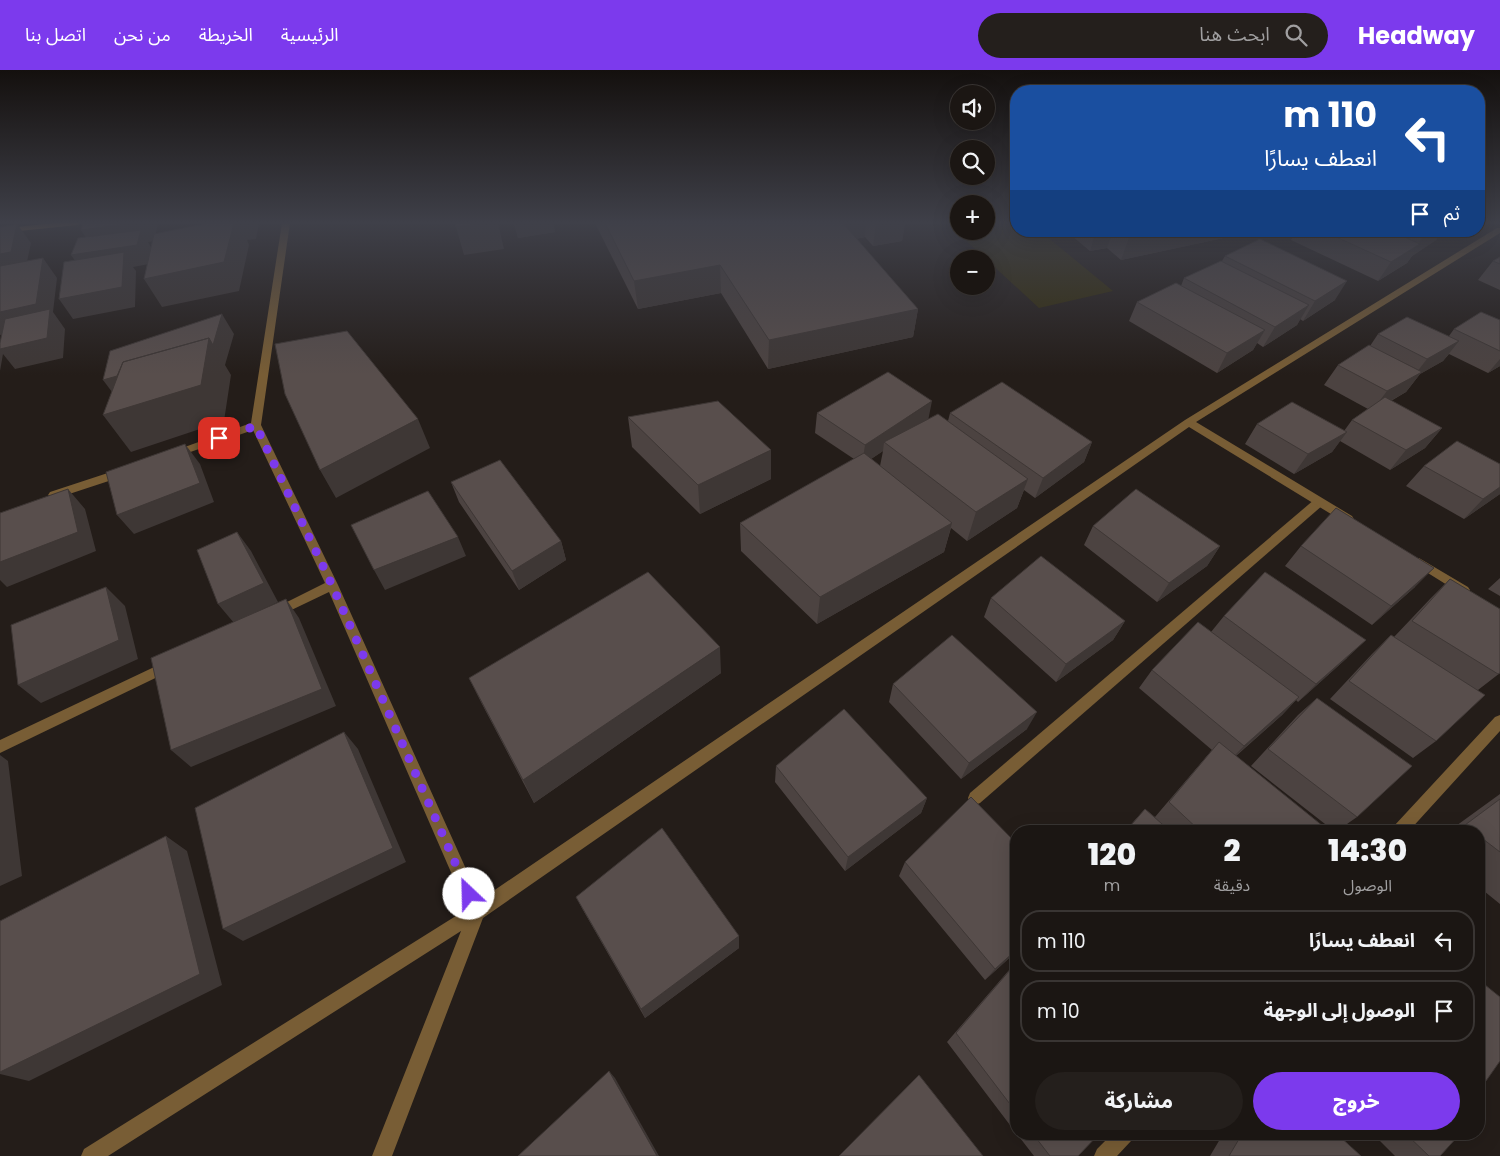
<!DOCTYPE html>
<html lang="ar">
<head>
<meta charset="utf-8">
<style>
  :root { --surface:#1b1613; --page:#241f1c; --text:#f1f3f6; --muted:#a09fa0; --line:#393533; --accent:#7c3aed }
  body { margin:0; font-family:Poppins,"Noto Sans Arabic",sans-serif; background:var(--page); color:var(--text); direction:rtl; height:100vh; display:flex; flex-direction:column; font-size:19px; white-space:nowrap }
  * { box-sizing:border-box; margin:0 }
  p { font-size:16px; color:var(--muted) }
  .icon { flex:none; width:28px; height:28px; fill:none; stroke:currentColor; stroke-width:2; stroke-linecap:round; stroke-linejoin:round }
  .map { position:relative; flex:1; overflow:hidden; direction:ltr }
  .details { position:absolute; left:1010px; top:755px; width:475px; height:315px; display:flex; flex-direction:column; background:var(--surface); border-radius:20px; box-shadow:0 5px 20px #0002,0 0 0 1px var(--line); direction:rtl }
  .details>* { flex:none }
  .guide { position:absolute; left:1010px; top:15px; width:475px; height:152px; border-radius:20px; box-shadow:0 5px 20px #0002,0 0 0 1px var(--line); direction:rtl; background:#1a4fa0; color:#fff; overflow:hidden }
  .tools { position:absolute; left:950px; top:15px; display:grid; gap:10px }
  .tools a { display:grid; place-items:center; width:45px; height:45px; border-radius:50%; background:var(--surface); box-shadow:0 5px 20px #0002,0 0 0 1px var(--line); font-size:25px }
  .pin { position:absolute; display:grid; place-items:center; width:42px; height:42px; color:#fff; margin:-21px; border-radius:10px; box-shadow:0 2px 8px #0006 }
  .me { position:absolute; width:55px; margin:-28px; rotate:336deg; stroke-linejoin:round; filter:drop-shadow(0 0 4px #0008) }
  .turn { display:flex; align-items:center; gap:18px; height:105px; padding:0 25px; font-size:22px }
  .turn .icon { width:65px; height:65px; stroke-width:2.5 }
  .turn b { display:block; font-size:35px; line-height:42px }
  .then { display:flex; align-items:center; height:48px; padding:0 25px; background:#0003; gap:10px; font-size:19px }
  .eta { display:flex; justify-content:space-evenly; align-items:center; height:85px; text-align:center }
  .eta b { font-size:30px; font-weight:800; line-height:35px }
  .cta { display:flex; gap:10px; margin-top:auto; padding:10px 25px }
  .cta a { flex:1; height:58px; border-radius:30px; background:var(--accent); color:#fff; font-size:20px; font-weight:800; line-height:58px; text-align:center }
  .cta a+a { background:var(--page); color:var(--text) }
  ul { padding:0; list-style:none }
  li { display:flex; align-items:center; gap:15px; height:62px; margin:0 10px 8px; padding:0 15px; border:2px solid var(--line); border-radius:20px }
  li div { flex:1 }
  li b { display:block; font-size:19px }
  li em { font-style:normal }
  header { display:flex; align-items:center; gap:30px; box-sizing:border-box; height:70px; padding:0 25px; background:var(--accent); color:#fff }
  header strong { font-size:24px }
  nav { display:flex; gap:28px; margin-inline-start:auto; font-size:18px }
  .search { width:350px; height:45px; background:var(--page); display:flex; align-items:center; gap:12px; box-sizing:border-box; padding:0 18px; border-radius:28px; color:var(--muted); font-size:19px }
  .map>svg:first-child { display:block }
</style>
</head>
<body>
<header>
<strong>Headway</strong>
<div class="search"><svg class="icon" aria-label="search" viewBox="0 0 24 24"><circle cx="10" cy="10" r="6"/><path d="M15 15l6 6"/></svg>ابحث هنا</div>
<nav><a>الرئيسية</a><a>الخريطة</a><a>من نحن</a><a>اتصل بنا</a></nav>
</header>
<div class="map">
<svg width="1500" height="1086" viewBox="0 0 1500 1086">
  <rect width="100%" height="100%" fill="#241d19"/>
  <path fill="#342d0a" d="M959,153v8h27v-8h30v8h24l73,60 -74,17 -90,-83z"/>
  <g fill="none" stroke-linecap="round" stroke-linejoin="round">
    <path fill="#785d35" fill-rule="evenodd" d="M1319,428l6,4 -2,3 -343,298 -5,2 -5,-2 -2,-5 2,-5 345,-294z"/>
    <path fill="#785d35" fill-rule="evenodd" d="M282,153h8l-29,202 77,160 142,315 705,-480 312,-192h3v5l-304,189 156,94 2,3 -2,3h-8l-155,-95 -706,491 -91,238h-20l89,-225 -353,225h-27l3,-7 383,-240 -138,-317 -48,23h-8l-2,-3 2,-3 52,-26 -72,-153 -74,26 -4,2 -5,-4 1,-2 80,-29z
      M123,398l5,4 -1,3 -73,24 -6,-4 2,-3z
      M1419,488l49,29 2,3 -2,3h-8l-45,-28 -2,-3z
      M169,590l5,1 2,4 -2,4 -174,84v-13z
      M1500,645v16l-91,100h-17l2,-5 101,-109z
      M1112,1064h21l-2,7 -14,15h-23l3,-7z"/>
    <path fill="#ab7f3c" fill-rule="evenodd" d="M53,153h28l-4,2 -77,8v-4z"/>
  </g>
  <path fill="#4c4341" fill-rule="evenodd" d="M514,153h39l2,9 -37,6z
    M595,153h310l-3,18 -29,5 -8,-9 -9,2 62,70 -5,28 -145,32 -47,-76 -83,16z
    M1066,161h190l-135,29 -14,-12 -17,3z
    M1296,161h146l-6,9 -24,16 -5,7 -29,18 -87,-41z
    M1225,186l110,44 -32,21 -3,-2 -3,6 -34,22 -6,-4 -4,7 -36,23 -88,-52 8,-19 44,-16 3,-8 38,-17z
    M1500,187v33l-22,-10 15,-19z
    M1500,250v46l-12,7 -39,-19 -6,7 -23,13 -14,18 -15,9 51,27 -17,20 -35,22 -50,-29 -8,11 -38,22 -49,-30 12,-20 87,7 8,-11 16,-11 -44,-24 14,-20 32,-19 8,-12 71,2 5,-7z
    M817,343l112,6 19,2 2,-8 142,29 -8,20 -49,36 -11,-8 -7,18 -50,33 -16,-13 -7,24 -127,72 -76,-73 -1,-28 114,-64 -39,-26zM883,381l-3,15 -9,-7z
    M628,347l143,62 -71,35 -68,-67z
    M1500,394v30l-36,25 -58,-33 18,-20z
    M451,412l110,59 5,19 -47,30 -60,-88z
    M1093,456l127,20 -13,20 -50,36 -73,-57z
    M1301,476l114,41 -43,38 -87,-59z
    M1500,508v18l-12,-7z
    M1450,509l50,94 -22,17 -42,51 -23,17 -83,-59 42,-45 19,-19 3,2 36,-38z
    M991,528l134,23 -12,19 -57,42 -72,-65z
    M1224,546l123,42 -49,44 -2,-2 -14,15 -46,41 93,75h-204l20,-22 10,8 57,-67 -73,-62 13,-18 59,-38z
    M721,603l-187,130 -52,-99 -13,-26z
    M893,614l134,45 -66,50 -72,-77z
    M1317,628l40,119 -20,14h-3l-83,-65 47,-51z
    M776,696l151,32 -6,15 -76,58 -70,-89z
    M1500,724v110l-21,-17v-56h-30z
    M1016,773v109l-31,28 -86,-104 6,-14z
    M576,827l163,51 -94,70 -62,-108z
    M1016,892v171l-69,-91z
    M1479,910l7,101 -7,1z
    M1017,1064h82l-21,22h-44z
    M1223,1064h114l24,22h-151z
    M1373,1064h87l-20,22h-45z"/>
  <path fill="#3e3735" d="M133,153l25,1 -4,17 -6,1 4,7 -3,15 -16,3 3,4 -1,36 -62,12 -14,-20 26,-24 -14,-20 22,-6 -12,-19z
    M204,153h55l-3,16 -9,1 2,5 -10,46 -77,16 -18,-28 72,-34z
    M483,153h15l6,26 -40,6 -8,-28z
    M515,153h38l2,9 -37,6z
    M835,153h31l-1,14 -31,6z
    M876,153h29l-3,18 -29,5z
    M17,154l14,19 -6,28 -25,6v-23z
    M1096,161h17l-6,17 -17,3z
    M1134,161h122l-135,29 10,-28z
    M1432,161h10l-6,9 -24,16 -5,7 -29,18 13,-19 26,-16 5,-8z
    M43,188l14,20 -4,34 12,17 -2,29 -48,11 -12,-15 -3,17v-31l5,5 43,-21 -48,11v-23z
    M720,195l1,28 -83,16 -4,-28z
    M1347,211l-12,19 -32,21 12,-20z
    M1309,235l-12,20 -34,22 12,-20z
    M918,239l-5,28 -145,32 1,-29z
    M222,244l12,20 -9,31 6,10 -7,46 -93,31 -28,-37 15,-15 -15,-20 106,-42z
    M1265,260l-12,20 -36,23 10,-20z
    M1459,271l-16,20 -23,13 -14,18 -34,19 15,-20 26,-14 14,-18z
    M1500,289v7l-12,7z
    M932,331l-4,20 -44,21 -1,9 -21,14 3,-20z
    M418,349l12,29 -94,50 -16,-28z
    M1442,358l-17,20 -35,22 16,-20z
    M1347,362l-15,20 -38,22 14,-20z
    M1092,372l-8,20 -49,36 8,-20z
    M185,374l15,20 14,38 -80,32 -17,-19z
    M771,380v29l-71,35 -2,-29z
    M1028,409l-11,29 -50,33 9,-29z
    M1500,417v7l-36,25 19,-20z
    M68,419l17,20 11,42 -89,36 -7,-7v-18z
    M952,453l-8,29 -127,72 3,-27z
    M237,462l14,19 27,51 -44,21 -16,-19z
    M458,467l8,19 -81,34 -11,-20z
    M561,471l5,19 -47,30 -7,-19z
    M1220,476l-13,20 -50,36 12,-19z
    M1434,498l-19,19 -43,38 19,-19z
    M106,517l19,19 13,53 -97,44 -23,-18z
    M286,529l13,19 37,88 -145,61 -20,-17z
    M1125,551l-12,19 -57,42 10,-18z
    M1366,570l-19,18 -49,44 18,-18z
    M720,577l1,26 -187,130 -11,-23z
    M1299,627l-17,18 -55,48 17,-17z
    M1037,642l-10,17 -66,50 8,-16z
    M344,662l14,17 48,113 -163,79 -20,-12z
    M0,685l8,6 14,115 -22,10z
    M927,728l-6,15 -76,58 3,-14z
    M166,766l21,15 35,134 -193,96 -29,-7v-2z
    M739,866v12l-94,70 -4,-9z
    M1016,880v2l-31,28 10,-11z
    M609,1001l6,7 44,78h-2z"/>
  <path fill="#584e4c" stroke="#3e3735" d="M83,153h50l-52,7z
    M208,153h26l-10,39 -80,17 10,-45z
    M455,153h28l-27,4z
    M605,153h238l75,86 -149,31 -49,-75 -86,16z
    M17,154l-6,28 -11,2v-27z
    M141,160l-4,15 -66,10 7,-17z
    M1323,161h68l29,13 -29,18z
    M1404,161h28l-10,7z
    M1260,169l87,42 -32,20 -90,-45z
    M124,182l-2,35 -63,12 5,-37z
    M1500,187v7l-7,-3z
    M43,188l-7,46 -36,8v-46z
    M1221,191l88,44 -34,22 -91,-49z
    M1176,213l89,47 -38,23 -90,-51z
    M50,239l-3,29 -47,11v-6l5,-24z
    M1481,242l19,8v31l-46,-22z
    M222,244l-9,31 -4,-7 -86,24 -6,14 -14,4 7,-29z
    M1407,247l52,24 -32,18 -49,-25z
    M347,261l71,88 -98,51 -35,-76 -10,-50z
    M209,268l-8,47 -98,30 20,-53z
    M1369,275l53,27 -35,19 -49,-26z
    M888,302l44,29 -67,44 -48,-32z
    M1002,312l90,60 -49,36 -93,-65z
    M1385,327l57,31 -36,22 -54,-30z
    M718,331l53,49 -73,35 -70,-68z
    M1292,332l55,30 -39,22 -51,-30z
    M938,344l90,65 -52,33 -92,-70z
    M1457,371l43,23v23l-17,12 -59,-33z
    M185,374l15,39 -83,32 -11,-43z
    M864,383l88,70 -132,74 -80,-74z
    M500,390l61,81 -49,30 -61,-89z
    M68,419l10,43 -78,30v-49z
    M1136,419l84,57 -51,37 -76,-57z
    M428,421l30,46 -84,33 -23,-45z
    M1336,438l98,60 -43,38 -90,-60z
    M237,462l27,51 -46,21 -21,-54z
    M1041,486l84,65 -59,43 -75,-66z
    M648,502l72,75 -197,133 -54,-102z
    M1265,502l101,68 -50,44 -92,-68z
    M1450,509l50,30v64l-2,1 -86,-53z
    M106,517l13,53 -101,45 -7,-60z
    M286,529l36,90 -151,61 -20,-92z
    M1198,552l101,75 -55,49 -92,-76z
    M952,565l85,77 -68,51 -76,-79z
    M1391,565l94,60 -49,46 -87,-60z
    M1317,628l95,68 -55,51 -89,-68z
    M844,639l83,89 -79,59 -72,-91z
    M344,662l49,116 -170,81 -28,-121z
    M1219,672l110,89h-129l-31,-29z
    M971,727l45,46v107l-21,19 -90,-107z
    M1500,729v53l-21,-16v-5h-6l-8,-6z
    M1145,739l25,22h-44z
    M662,758l77,108 -98,73 -65,-112z
    M166,766l34,138 -200,98v-151z
    M1016,893v149l-60,-79z
    M1479,910l21,17v64l-14,20 -7,-6z
    M609,1001l48,85h-139z
    M919,1005l64,81h-144z
    M1479,1037l3,2 -3,3z
    M1033,1064h66l-21,22h-28z
    M1242,1064h95l24,22h-132z
    M1406,1064h54l-20,22h-11z"/>
  <linearGradient id="sky" x2="0" y2="1"><stop stop-color="#14100e"/><stop offset="0.5" stop-color="#3f4049"/><stop offset="1" stop-color="#3f4049" stop-opacity="0"/></linearGradient>
  <rect width="1500" height="305" fill="url(#sky)"/>
  <g fill="none" stroke-linecap="round" stroke-linejoin="round">
    <path stroke="#7c3aed" stroke-width="9" stroke-dasharray="0 16.2" d="M219,368l37,-12 76,159 137,309"/>
  </g>
</svg>
<div class="tools">
<a><svg class="icon" aria-label="sound" viewBox="0 0 24 24"><path d="M4 9h4l5-4v14l-5-4H4zM17 9q2 3 0 6"/></svg></a>
<a><svg class="icon" aria-label="search" viewBox="0 0 24 24"><circle cx="10" cy="10" r="6"/><path d="M15 15l6 6"/></svg></a>
<a>+</a>
<a>−</a>
</div>
<div class="pin" style="left:219px;top:368px;background:#d93025"><svg class="icon" aria-label="arrive" viewBox="0 0 24 24"><path d="M6 21V4h12l-3 4 3 4H6"/></svg></div>
<svg class="me" style="left:469px;top:824px" viewBox="-20 -20 40 40"><circle r="19" fill="#fff"/><path d="M0-13L10 11 0 6-10 11z" fill="#7c3aed"/></svg>
<div class="guide">
<div class="turn"><svg class="icon" aria-label="left" viewBox="0 0 24 24"><path d="M17 20v-9H6M10 6l-5 5 5 5"/></svg><div><b>110 m</b>انعطف يسارًا</div></div>
<div class="then">ثم<svg class="icon" aria-label="arrive" viewBox="0 0 24 24"><path d="M6 21V4h12l-3 4 3 4H6"/></svg></div>
</div>
<section class="details">
<div class="eta">
<div><b>14:30</b><p>الوصول</p></div>
<div><b>2</b><p>دقيقة</p></div>
<div><b>120</b><p>m</p></div>
</div>
<ul>
<li><svg class="icon" aria-label="left" viewBox="0 0 24 24"><path d="M17 20v-9H6M10 6l-5 5 5 5"/></svg><div><b>انعطف يسارًا</b></div><em>110 m</em></li>
<li><svg class="icon" aria-label="arrive" viewBox="0 0 24 24"><path d="M6 21V4h12l-3 4 3 4H6"/></svg><div><b>الوصول إلى الوجهة</b></div><em>10 m</em></li>
</ul>
<div class="cta"><a>خروج</a><a>مشاركة</a></div>
</section>
</div>
</body>
</html>
